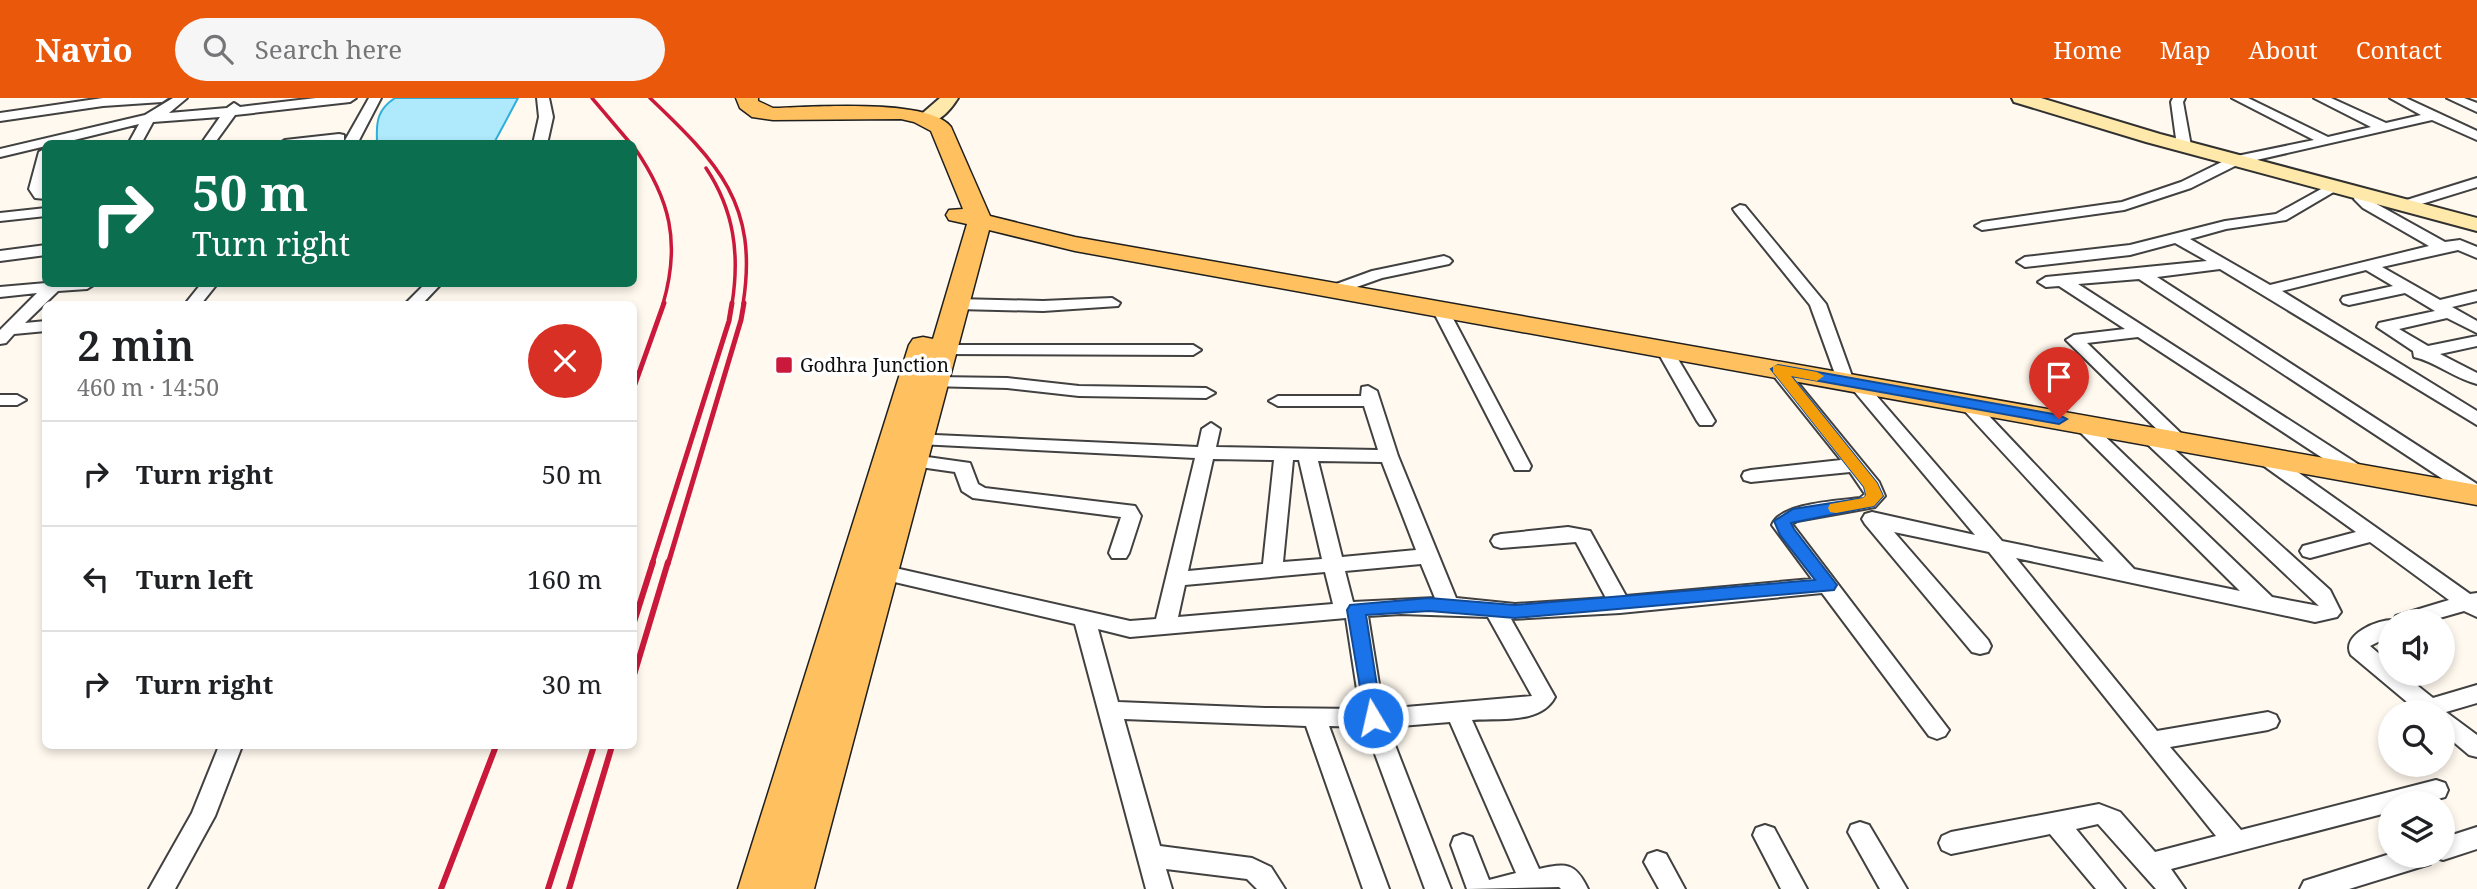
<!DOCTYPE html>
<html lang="en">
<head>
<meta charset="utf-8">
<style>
  :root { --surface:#fff; --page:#f6f6f6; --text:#202124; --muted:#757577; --line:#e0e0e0; --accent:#ea580c }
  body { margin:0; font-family:"Noto Serif",serif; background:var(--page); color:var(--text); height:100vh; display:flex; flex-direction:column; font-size:26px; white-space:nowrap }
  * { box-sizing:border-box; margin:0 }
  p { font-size:23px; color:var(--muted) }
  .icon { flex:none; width:38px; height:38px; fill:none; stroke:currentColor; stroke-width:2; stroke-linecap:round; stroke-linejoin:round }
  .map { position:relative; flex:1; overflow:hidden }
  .drawer { position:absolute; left:42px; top:203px; width:595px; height:448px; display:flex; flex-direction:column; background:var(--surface); border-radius:10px; box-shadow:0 4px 10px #0003 }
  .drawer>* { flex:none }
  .guide { position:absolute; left:42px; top:42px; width:595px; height:147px; border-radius:10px; box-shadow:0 4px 10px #0003; background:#0b6e4f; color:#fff; overflow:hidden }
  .tools { position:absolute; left:2378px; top:511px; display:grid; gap:14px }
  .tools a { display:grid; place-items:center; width:77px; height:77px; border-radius:50%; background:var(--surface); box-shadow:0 4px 10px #0003; font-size:35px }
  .pin { position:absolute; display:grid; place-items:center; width:60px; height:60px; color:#fff; margin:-72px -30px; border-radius:50% 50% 50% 0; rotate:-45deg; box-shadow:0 0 7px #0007 }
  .pin .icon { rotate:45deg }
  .me { position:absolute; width:77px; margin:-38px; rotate:351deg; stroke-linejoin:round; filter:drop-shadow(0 0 5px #0008) }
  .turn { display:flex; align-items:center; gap:24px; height:147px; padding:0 35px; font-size:32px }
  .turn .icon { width:91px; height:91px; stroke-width:2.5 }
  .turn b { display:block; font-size:49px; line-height:60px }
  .round { display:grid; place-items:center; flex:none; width:74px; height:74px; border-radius:37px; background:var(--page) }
  .headline { display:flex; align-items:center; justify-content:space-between; height:119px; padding:0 35px }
  h1 { font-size:42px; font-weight:600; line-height:52px }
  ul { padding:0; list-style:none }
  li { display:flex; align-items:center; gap:21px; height:105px; padding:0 35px; border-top:2px solid var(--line) }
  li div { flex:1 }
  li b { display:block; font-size:26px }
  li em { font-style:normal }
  header { display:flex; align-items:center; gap:42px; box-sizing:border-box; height:98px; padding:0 35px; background:var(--accent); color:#fff }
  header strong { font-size:33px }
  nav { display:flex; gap:38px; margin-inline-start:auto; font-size:24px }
  .search { width:490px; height:63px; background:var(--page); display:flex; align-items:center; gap:18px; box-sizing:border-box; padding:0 24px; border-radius:38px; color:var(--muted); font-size:26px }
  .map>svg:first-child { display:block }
</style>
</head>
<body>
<header>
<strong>Navio</strong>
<div class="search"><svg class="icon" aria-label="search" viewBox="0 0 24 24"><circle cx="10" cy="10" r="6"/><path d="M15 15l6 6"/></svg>Search here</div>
<nav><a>Home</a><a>Map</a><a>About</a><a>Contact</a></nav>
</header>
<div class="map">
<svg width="2477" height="791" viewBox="0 0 2477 791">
  <rect width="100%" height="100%" fill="#fff9ef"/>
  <path fill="#aeeafc" stroke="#2eaeda" stroke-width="2" d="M395,0h123l-24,45h-122l5,-3c-1,-19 1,-31 18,-42z"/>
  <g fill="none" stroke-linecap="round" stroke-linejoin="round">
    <defs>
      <path id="street" d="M103,0h65l-6,4 -59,4 -103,15v-8z
        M173,0h14l-18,15 58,-5 7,-5 6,4 76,-9h40l-6,4 -115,13 -21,29h-13l19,-27 -67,5 -12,22h-13l11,-20 -81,20h-12v2l-46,11v-8l145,-34z
        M369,0h12l-24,46h-14z
        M537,0h12l4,19 -6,27h-14l6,-27z
        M2173,0h12l-2,4 8,44 -2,3 -5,1 -7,-4 -6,-44z
        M2232,0h16l80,39 43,-10 -57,-29h17l55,25 35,-8 -31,-17h16l71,33v9l-45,-20 -193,44 -48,24 -67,22 -142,20 -7,-4 7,-4 140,-20 59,-20 51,-25 82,-17z
        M2447,0h17l13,5v9z
        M339,36l5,1v6l-65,3 6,-4z
        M46,50l-3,41 3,10 -11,-1 -6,-9 10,-37z
        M2477,80v9l-75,23 -7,-4 2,-3z
        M2332,85l5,1v6l-51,30 -60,9 -36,10 80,46 159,-39 -66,-38 -9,-9 2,-7h10l7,10 72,40 15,-2 17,7v11l-19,-8 -76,17 58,33 37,-9v10l-25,6 25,14v12l-30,-15 -48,11 29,17 49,-10v10l-37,8 37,19v11c-23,-6 -41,-22 -63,-27l-1,-6 -36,-24 2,-4 56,-12 -30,-18 -56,12 -6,-2 -2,-3 2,-3 50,-11 -27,-16 -84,21 195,120v14l-257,-156 -63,8 320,207v15l-7,-2 -331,-218 -61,5 289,186 2,4 -2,4h-14l-215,-141 -51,6 103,99 -9,6 -7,-2 -108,-106 8,-5 51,-6 -66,-43 -13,1 -8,-5 8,-5 161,-16 -32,-18 -45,12 -105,12 -8,-5 8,-5 105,-12 95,-24 51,-7z
        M1740,107l5,1 81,98 27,75h9l140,162 102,21 -143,-155 -3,-4 3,-4h12l161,170 106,22 -164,-163 -3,-4 3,-4h12l184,177 47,9 -176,-166 -3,-4 3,-4h12l175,158 11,22 -4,5 -22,5 -299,-64 141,173 111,-19 8,3 3,6 -3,6 -8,3 -98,17 71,83 195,-50 9,3 3,7 -3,7 -22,6h-33v9l-219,57 14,20h-29l-58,-65 -22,5 49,60h-29l-46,-55 -99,20 -9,-4 -3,-7 3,-7 9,-4 148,-28 21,8 35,40 61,-16 -227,-284 -95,-20 94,108 3,6 -3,6 -8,2 -8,-2 -107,-128 -3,-5 3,-5 7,-2 103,23 -126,-150h-10l-29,-80 -75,-93 -2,-3z
        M46,110v8l-46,5v-8z
        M46,147v10l-46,6v-10z
        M1444,158l5,2 3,3 -3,3 -67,14 -48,17 -8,-5 2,-3 44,-16z
        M46,185l49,1 -8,5 -29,2 -33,32 21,-2v10l-32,3 -8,9 -6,1v-14l37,-37 -37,4v-10z
        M201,186h16l-16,20h-16z
        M425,186h16l-19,20h-17z
        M1112,200l8,5 -2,3 -75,5 -86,-2 -8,-5 8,-5 86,2z
        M1440,206l8,5 83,157 -2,4h-14l-2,-4 -81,-157z
        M1664,246l8,5 43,72 -3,4h-12l-3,-4 -41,-72z
        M944,247h249l8,5 -8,5 -255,-1 -2,-4 2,-4z
        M1778,267l6,1 95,116 6,14 -10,11 -78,14 -5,3 157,206 -4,6 -8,3 -8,-3 -107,-143 -202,20 -109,6 44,78c-14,27 -55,21 -83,23l67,149c27,-6 36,-7 49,20h-27l-2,-2 -92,2 -16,-44 3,-8 9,-3 9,3 17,43 27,-7 -66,-151 -62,5 63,162h-26l-60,-162 -36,-1 60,163h-26l-57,-163 -182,-7 36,127 92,12 19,9 14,22h-28l-10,-10 -81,-10 6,20h-26l-71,-265 -202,-47 -7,-2 -3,-5 3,-5 7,-2 257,58 26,-2 39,-161 -276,-14 -6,-2 -3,-4 3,-4 285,13 4,-18 9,-6 9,6 -4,18 162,3 -14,-44h-86l-9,-5 9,-5h83l1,-9 6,-1 9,5 21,65 58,142 59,6 91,-6 -30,-56 -75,6 -7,-2 -3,-5 3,-5 7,-2 67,-7 22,4 36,65 186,-17 -40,-54c8,-22 66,-24 88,-27l5,-4 -15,-22 -99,10 -7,-2 -2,-4 2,-4 7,-2 90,-10 -72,-90zM1213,361l61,1 -11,104 -75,7zM1293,362h6l23,99 -39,3zM1318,363l64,1 34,88 -74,7zM1421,466l14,34 -82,4 -8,-31zM1325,474l8,32 -155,13 7,-32zM1401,516l87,3 44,79 -149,13 -15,-93zM1346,520l14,91 -95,-1 -147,-6 -20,-73 32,8z
        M935,279l72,1 72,8 127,2 9,5 -9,5 -127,-2 -72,-8 -78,-2 -3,-4 3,-4z
        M0,297h17l9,5 -9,5h-17z
        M2264,353l7,2 199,141 7,-1v24l-13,-6 -35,10h-39v15l-20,10 20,17v11h13l30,24 44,-13v18l-31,9 31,23v22l-8,-2 -26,-22v-21h-24l-68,-57c-11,-20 27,-36 43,-35l2,-4 53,-16 -79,-58 -60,16 -7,-2 -3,-5 3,-5 53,-14 -99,-71 -2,-4z
        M913,357l57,8 8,21 7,4 150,18 6,10 -12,37 -3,5h-14l-3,-5 12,-36 -148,-19 -11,-7 -7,-19 -49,-7 -2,-4z
        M219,648h23l-27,70 -40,73h-26l43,-76z
        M1860,724l9,3 38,64h-27l-32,-57 3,-7z
        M1765,727l9,3 33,61h-26l-28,-54 3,-7z
        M2477,729v22l-34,11 -9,-3 9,-1v-18z
        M1657,753l9,3 19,35h-26l-15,-27 4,-8z
        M2390,756l44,2 -4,8 -81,25h-49l4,-8z"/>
      <path id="secondary" d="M940,0h18c-8,13 -21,28 -38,24l-3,-4z
        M2012,0h29l119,36 317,84v13l-331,-89 -132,-40z"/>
      <path id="primary" d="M736,0h22v3l15,7c37,-1 157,-10 178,19l39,89 85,21 1402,248v20l-1402,-254 -86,-21 -175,659h-76l171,-544 4,-6 10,-2 10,2 34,-115 -18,-4 -3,-5 3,-5 14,-1 -32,-78 -17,-9 -13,-3 -128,1 -21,-3 -12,-9z"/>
    </defs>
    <use href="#street" stroke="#414141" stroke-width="4"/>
    <use href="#secondary" stroke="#303030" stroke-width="4"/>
    <use href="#primary" stroke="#1f1f1f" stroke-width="3"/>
    <use href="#street" fill="#fff" fill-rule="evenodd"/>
    <use href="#secondary" fill="#ffe9aa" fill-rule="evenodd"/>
    <use href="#primary" fill="#ffc15f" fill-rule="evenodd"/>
    <path stroke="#cb193b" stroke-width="3.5" d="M592,0l39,46
      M650,0c68,65 109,106 93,206
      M634,49c36,52 47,95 29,157
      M706,70c28,42 34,86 26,136"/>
    <path stroke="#cb193b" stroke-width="5" d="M634,289l30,-84
      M652,466l77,-243 3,-18
      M668,466l73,-244 3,-17"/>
    <path stroke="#cb193b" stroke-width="6" d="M634,524l19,-60
      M634,577l34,-113
      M441,791l55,-143
      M548,791l46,-143
      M569,791l43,-143"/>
  </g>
  <path fill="#1a73e8" stroke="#114b97" stroke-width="2" d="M1778,267l281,50 8,4 -8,5 -268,-48 86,107 6,13 -9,10 -83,17 3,6 40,52 3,4 -3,5 -319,28 -86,-7 -63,4 16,103 -2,5 -7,2 -7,-2 -19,-113 3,-5 79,-7 86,7 300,-25 -35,-45 -6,-14 19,-12 71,-11 2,-3 -2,-8 -93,-118z"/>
  <path fill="#f59e0b" d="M1778,267l39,7 7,4 -7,5 -26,-5 86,107 6,13 -9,10 -38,7 -6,-1 -2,-4 2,-4 33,-6 3,-3 -2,-8 -91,-115v-6z"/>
  <rect fill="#cb193b" stroke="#fff" stroke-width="2.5" x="775" y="258" width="18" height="18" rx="3.5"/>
  <g text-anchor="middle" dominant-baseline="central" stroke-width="7" stroke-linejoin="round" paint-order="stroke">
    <g font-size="19" fill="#0e0e0e" stroke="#fff" text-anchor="start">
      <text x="800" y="267">Godhra Junction</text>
    </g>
  </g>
</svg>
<div class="tools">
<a><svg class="icon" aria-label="sound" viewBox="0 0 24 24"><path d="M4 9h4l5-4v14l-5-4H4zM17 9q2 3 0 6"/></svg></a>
<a><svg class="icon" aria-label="search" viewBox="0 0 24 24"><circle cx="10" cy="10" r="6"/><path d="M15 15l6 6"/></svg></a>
<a><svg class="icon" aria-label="layers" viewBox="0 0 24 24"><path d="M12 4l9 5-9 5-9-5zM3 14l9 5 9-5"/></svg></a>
</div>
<div class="pin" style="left:2059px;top:321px;background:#d93025"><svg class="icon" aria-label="arrive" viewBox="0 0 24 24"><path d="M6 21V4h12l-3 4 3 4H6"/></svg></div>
<svg class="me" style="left:1373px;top:620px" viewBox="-20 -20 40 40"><circle r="17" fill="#1a73e8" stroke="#fff" stroke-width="3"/><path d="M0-11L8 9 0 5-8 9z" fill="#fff"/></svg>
<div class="guide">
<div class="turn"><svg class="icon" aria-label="right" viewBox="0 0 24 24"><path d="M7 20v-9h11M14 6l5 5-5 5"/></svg><div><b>50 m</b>Turn right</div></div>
</div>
<section class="drawer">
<div class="headline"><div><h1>2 min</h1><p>460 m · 14:50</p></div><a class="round" style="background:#d93025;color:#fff"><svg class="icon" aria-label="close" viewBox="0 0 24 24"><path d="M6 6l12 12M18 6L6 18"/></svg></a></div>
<ul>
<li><svg class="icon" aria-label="right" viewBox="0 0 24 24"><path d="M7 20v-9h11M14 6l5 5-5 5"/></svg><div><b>Turn right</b></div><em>50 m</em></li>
<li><svg class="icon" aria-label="left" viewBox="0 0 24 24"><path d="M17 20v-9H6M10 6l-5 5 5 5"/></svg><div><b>Turn left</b></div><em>160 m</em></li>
<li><svg class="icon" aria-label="right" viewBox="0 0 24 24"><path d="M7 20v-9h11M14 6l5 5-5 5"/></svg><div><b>Turn right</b></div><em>30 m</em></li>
</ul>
</section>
</div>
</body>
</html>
